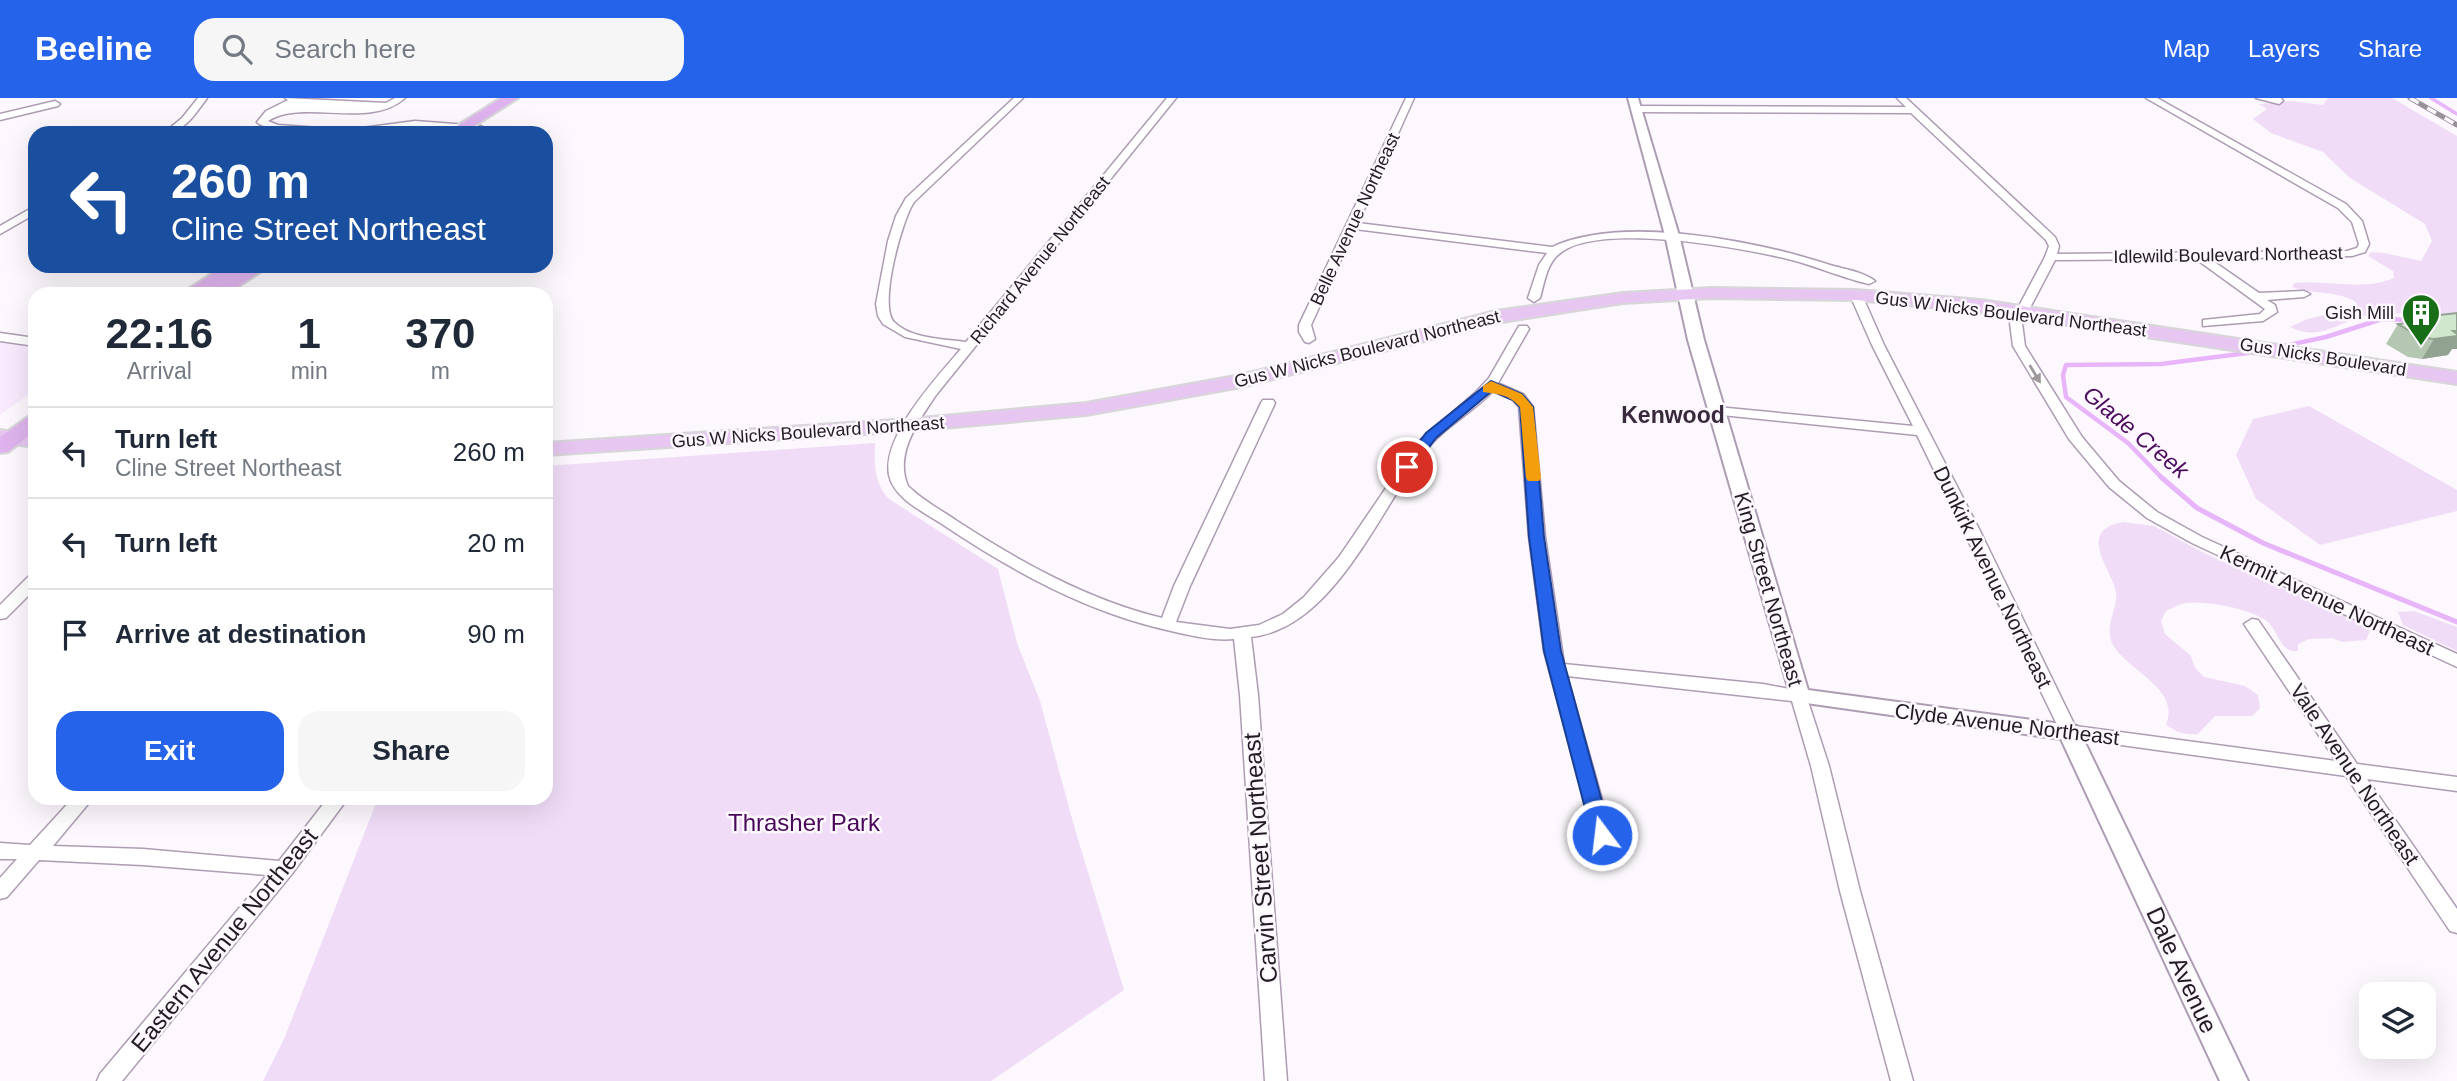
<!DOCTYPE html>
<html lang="en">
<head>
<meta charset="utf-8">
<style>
  :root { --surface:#fff; --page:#f6f6f7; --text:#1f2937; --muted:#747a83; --line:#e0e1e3; --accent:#2563eb }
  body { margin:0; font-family:Arial,sans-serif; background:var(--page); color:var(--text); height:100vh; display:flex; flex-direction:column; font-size:26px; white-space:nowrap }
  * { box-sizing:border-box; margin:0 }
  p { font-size:23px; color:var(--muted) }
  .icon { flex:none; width:38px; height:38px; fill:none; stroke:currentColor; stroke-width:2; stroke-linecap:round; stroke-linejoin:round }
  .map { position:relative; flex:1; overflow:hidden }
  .side { position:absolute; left:28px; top:189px; width:525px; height:518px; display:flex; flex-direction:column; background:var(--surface); border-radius:21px; box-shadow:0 7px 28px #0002 }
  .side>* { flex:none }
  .guide { position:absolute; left:28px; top:28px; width:525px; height:147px; border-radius:21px; box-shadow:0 7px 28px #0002; background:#1a4fa0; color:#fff; overflow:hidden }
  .controls { position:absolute; left:2359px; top:884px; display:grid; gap:14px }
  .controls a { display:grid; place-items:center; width:77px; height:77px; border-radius:14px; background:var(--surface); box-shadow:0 7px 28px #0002; font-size:35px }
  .pin { position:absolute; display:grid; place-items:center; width:60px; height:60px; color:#fff; margin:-30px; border:4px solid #fff; border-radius:50%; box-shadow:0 2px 7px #0007 }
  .me { position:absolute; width:77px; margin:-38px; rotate:345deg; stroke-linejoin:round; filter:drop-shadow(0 0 5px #0008) }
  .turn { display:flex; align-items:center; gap:24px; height:147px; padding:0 28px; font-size:32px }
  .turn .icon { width:91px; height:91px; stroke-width:2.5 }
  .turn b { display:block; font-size:49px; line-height:60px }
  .eta { display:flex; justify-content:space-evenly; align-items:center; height:119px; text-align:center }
  .eta b { font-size:42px; font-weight:700; line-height:49px }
  .action { display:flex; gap:14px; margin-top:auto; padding:14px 28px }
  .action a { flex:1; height:80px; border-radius:21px; background:var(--accent); color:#fff; font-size:28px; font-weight:700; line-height:80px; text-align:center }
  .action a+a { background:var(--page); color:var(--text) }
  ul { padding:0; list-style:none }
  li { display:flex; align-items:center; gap:21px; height:91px; padding:0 28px; border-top:2px solid var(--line) }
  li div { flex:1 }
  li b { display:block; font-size:26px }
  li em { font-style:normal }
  header { display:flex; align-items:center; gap:42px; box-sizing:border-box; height:98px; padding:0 35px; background:var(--accent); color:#fff }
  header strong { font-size:33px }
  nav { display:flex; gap:38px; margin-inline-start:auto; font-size:24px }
  .search { width:490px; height:63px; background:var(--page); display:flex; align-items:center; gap:18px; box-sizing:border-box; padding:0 24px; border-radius:21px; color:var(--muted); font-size:26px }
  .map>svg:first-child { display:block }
</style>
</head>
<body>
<header>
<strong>Beeline</strong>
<div class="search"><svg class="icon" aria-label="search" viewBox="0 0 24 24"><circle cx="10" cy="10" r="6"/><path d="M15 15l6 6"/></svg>Search here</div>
<nav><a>Map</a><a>Layers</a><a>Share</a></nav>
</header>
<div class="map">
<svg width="2457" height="983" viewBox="0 0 2457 983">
  <rect width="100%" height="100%" fill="#fcf8fd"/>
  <path fill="#f9eafe" d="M0,245l35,5v42l-35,25z"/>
  <path fill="#f0dcf7" d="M2328,0h64l65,38v180c-28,-1 -61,-5 -88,-1 -30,5 -48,28 -79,12l17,-8 50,-11 -1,-6c-20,-12 -43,-7 -64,-15l2,-4c34,-4 67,9 100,-5l-1,-7 -25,-15 3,-4 13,1 37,8 11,-20 -7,-17 -75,-46 -27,-26 -52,-19 -18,-14 14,-10 -8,-5 32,-3 32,4z
    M2309,308l148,84v21l-137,34 -64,-46 -20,-44 17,-36z
    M875,345c-1,21 -1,40 14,56l109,70 19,74 23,58 36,132 48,157 -133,91h-728l21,-42 94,-241h168v-332z
    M2123,424l31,4 46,25 162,73 8,7 -4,9 -24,2 -10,-4 -23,1 -11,5v7c-18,2 -19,-18 -29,-28 -14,-14 -64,-23 -83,-20 -7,1 -14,5 -20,8l-5,10 4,13 26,22 4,12 9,9 41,9 13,9 2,13 -8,8h-37l-17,18c-13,1 -22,-1 -32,-10 15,-35 -38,-53 -53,-79 -10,-19 6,-38 3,-53 -4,-23 -41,-61 7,-70z
    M2414,513l43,16v24l-54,-26 -5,-13z"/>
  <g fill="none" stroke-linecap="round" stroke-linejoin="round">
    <path stroke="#e8b4fa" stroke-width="3.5" d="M2431,0l26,16"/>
    <path stroke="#e8b4fa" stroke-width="4.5" d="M2279,249l47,-10 56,-18 30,1
      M2163,381l-35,-36 -62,-46 -3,-22 3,-10 95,-1 94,-12"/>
    <path stroke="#e8b4fa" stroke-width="5" d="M2161,379l36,31 66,35 194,79"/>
    <defs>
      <path id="minor" d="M198,0h9c-11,15 -23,35 -43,35l18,-15z
        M285,0l101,5 9,-5h10c-35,32 -103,0 -137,23l10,4 69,5 68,-9 66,5 5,3 -5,3 -66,-5 -47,6h-61l-31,-2 -17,-7 -2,-2 9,-11 22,-11z
        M1014,0h9l-109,104c-12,18 -36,104 -20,120 17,17 50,17 72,20l201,-244h9l-240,297c-18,27 -42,59 -28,91 14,14 33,24 49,35 63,41 131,79 205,97l12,-32 87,-183 2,-3h10l2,3 -85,183 -14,36 54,7 29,-4 24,-11 21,-17 35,-40 77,-113 59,-51 14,-15 30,-52h8l2,3 -31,54 25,11 10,13 12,130 19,127 199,20 42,8 24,74 31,125 53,190h-22l-51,-190 -29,-125 -19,-65 -225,-25 45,159 -3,5 -7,2 -7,-2 -51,-189 -15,-114 -10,-130 -6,-7 -20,-9c-21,22 -49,36 -68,60 -46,59 -91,177 -174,186l7,58 29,386h-22l-25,-386 -6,-56c-20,2 -42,-3 -63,-8 -83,-18 -159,-60 -229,-107 -18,-12 -48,-25 -53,-49 -7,-39 48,-98 72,-126l-56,-12 -22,-13 -5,-8 -2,-12 12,-63 8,-25 10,-18z
        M1406,0h8l-56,125 194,24c71,-33 205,-6 278,18 14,4 34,7 45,16l-6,3c-26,-6 -51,-17 -77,-24 -48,-12 -195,-39 -233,-6 -12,9 -15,30 -19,44l-6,4 -6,-4 11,-33 8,-12 -192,-24 -44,96 4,14 -6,4 -4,-1 -6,-10v-7z
        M1897,0h9l149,139 4,9 -2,8 290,-3 10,-3 2,-4 -7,-22 -14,-14 -192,-110h11l189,106 16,17 7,23 -4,8 -13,4 -142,3 49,34 45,-2 6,3 -6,3 -37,3 8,5 2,7 -14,9 -60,5v-6l57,-6 5,-5 -69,-50 -141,1 -33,63 3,23 57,91 37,44 38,31 45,25 255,117v13l-265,-124 -45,-25 -38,-31 -40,-48 -56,-93 -3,-23 35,-66 4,-11 -3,-6 -135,-127 -275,-1 -5,-3 5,-3 270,1z
        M2256,0h25l2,3 -4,3z
        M55,3l5,3 -2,2 -58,14v-6z
        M35,108v8l-35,20v-8z
        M1856,193l6,4 22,50 95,184 96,197 261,35 -92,-137 8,-5 6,1 99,144 100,13v14l-90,-12 90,130v24l-7,-2 -104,-155 -283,-39 -146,-302 -205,-21 -2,-3 7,-4 196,19 -41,-81 -22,-50z
        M0,235l35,5v8l-35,-5z
        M35,477v14l-29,29 -6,1v-14l29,-29z
        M73,700h20l-40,48 90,3 136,12 49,-63h20l-57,77 -169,206h-25l3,-7 167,-199 -124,-10 -104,-5 -32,37 -7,2v-21l17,-19h-17v-16l30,2z"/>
      <path id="tertiary" d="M1628,0h10l42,141 24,101 104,350 269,36 171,355h-28l-159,-342 -269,-38 -104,-361 -22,-101z"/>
      <path id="primary" d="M1712,190l144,2 125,10 476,72v12l-476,-72 -125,-12 -144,-2 -89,5 -127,20 -255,64 -155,28 -176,16 -364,24v-12l364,-24 176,-16 155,-28 255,-64 127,-18z
        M0,332l35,5v12l-35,-5z"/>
      <path id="trunk" d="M501,0h17l-55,35h-17z
        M224,168h21l-2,3 5,-3h21l-39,26h-12l-3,-4 2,-3 -14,9h-22z
        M35,317v16l-27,21 -8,1v-16l28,-20z"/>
    </defs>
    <use href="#minor" stroke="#ae9cb4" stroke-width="3"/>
    <use href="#tertiary" stroke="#ae9cb4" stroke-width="4"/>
    <use href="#primary" stroke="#d7d6d8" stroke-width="4"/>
    <use href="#trunk" stroke="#d7d6d8" stroke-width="4"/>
    <use href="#minor" fill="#fff" fill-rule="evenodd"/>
    <use href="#tertiary" fill="#fff" fill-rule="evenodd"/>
    <use href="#primary" fill="#e7c7f2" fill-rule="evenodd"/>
    <use href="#trunk" fill="#dfb4ee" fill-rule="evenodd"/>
    <defs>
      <path id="rail" d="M2410,0l47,27"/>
    </defs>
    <use href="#rail" stroke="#979299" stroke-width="5"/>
    <use href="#rail" stroke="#fcf8fd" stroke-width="3.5" stroke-dasharray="10" stroke-linecap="butt"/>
  </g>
  <path fill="#b3c7b1" d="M2406,221l46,30 -4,6 -26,4 -14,-2 -22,-13 12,-20 5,-1z"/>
  <path fill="#92a290" d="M2453,233h4v18h-5l-4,6 -26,4 12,-20z"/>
  <path fill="#d0e7ce" stroke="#92a290" stroke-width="2" d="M2457,215v18h-4l4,3v2l-23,3 -14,-2 -22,-13 15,-2 -7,-3z"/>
  <defs><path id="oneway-solid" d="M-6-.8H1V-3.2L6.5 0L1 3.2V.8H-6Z" transform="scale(1.75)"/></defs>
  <use fill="#9c989c" href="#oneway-solid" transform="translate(2035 276) rotate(59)"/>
  <path fill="#2563eb" stroke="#184099" stroke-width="2" d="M1491,283l31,13 11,13 11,130 17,114 50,184 -3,6 -6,2 -7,-2 -3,-6 -48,-184 -15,-114 -9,-130 -7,-7 -21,-9 -56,47 -24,32 -5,2 -7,-5 26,-34z"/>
  <path fill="#f59e0b" d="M1491,283l31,13 11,13 8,71 -2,3h-11l-2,-3 -6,-71c-11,-13 -23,-13 -37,-15v-6z"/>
  <defs>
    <symbol id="building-pin" viewBox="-11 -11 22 30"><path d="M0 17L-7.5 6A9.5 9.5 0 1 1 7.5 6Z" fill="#186e17" stroke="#fcf8fd"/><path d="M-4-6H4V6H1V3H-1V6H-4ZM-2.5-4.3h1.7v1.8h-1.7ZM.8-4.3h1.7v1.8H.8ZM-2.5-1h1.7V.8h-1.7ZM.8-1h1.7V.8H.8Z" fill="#fff"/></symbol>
  </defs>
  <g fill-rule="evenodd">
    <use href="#building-pin" x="2399" y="193" width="44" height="60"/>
  </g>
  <g text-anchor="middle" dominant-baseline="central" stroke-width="5" stroke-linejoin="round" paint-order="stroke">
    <g font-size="18" fill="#221b24" stroke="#fcf8fd">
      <text transform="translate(1355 121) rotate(-65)">Belle Avenue Northeast</text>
      <text transform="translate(2228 157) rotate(-1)">Idlewild Boulevard Northeast</text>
      <text transform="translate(1040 162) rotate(-51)">Richard Avenue Northeast</text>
      <text transform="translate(2011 216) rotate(7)">Gus W Nicks Boulevard Northeast</text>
      <text transform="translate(1367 251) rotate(-14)">Gus W Nicks Boulevard Northeast</text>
      <text transform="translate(2323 259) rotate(9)">Gus Nicks Boulevard</text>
      <text transform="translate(808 334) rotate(-4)">Gus W Nicks Boulevard Northeast</text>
    </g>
    <g font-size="18" fill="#221b24" stroke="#fcf8fd" text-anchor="end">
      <text x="2394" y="215">Gish Mill</text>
    </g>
    <g font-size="21" fill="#221b24" stroke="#fcf8fd">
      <text transform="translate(1993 479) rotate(64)">Dunkirk Avenue Northeast</text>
      <text transform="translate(1769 491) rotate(74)">King Street Northeast</text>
      <text transform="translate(2327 502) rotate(25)">Kermit Avenue Northeast</text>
      <text transform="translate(2007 626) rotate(7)">Clyde Avenue Northeast</text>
      <text transform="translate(2355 676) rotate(56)">Vale Avenue Northeast</text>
    </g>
    <g font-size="23" font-weight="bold" fill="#38293d" stroke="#fcf8fd">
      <text x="1673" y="317">Kenwood</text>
    </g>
    <g font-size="23" font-style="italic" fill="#4c0b5e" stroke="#fcf8fd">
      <text transform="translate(2136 334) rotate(40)">Glade Creek</text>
    </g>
    <g font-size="24" fill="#4a085c" stroke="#fcf8fd">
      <text x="804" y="724">Thrasher Park</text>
    </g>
    <g font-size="24" fill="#221b24" stroke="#fcf8fd">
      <text transform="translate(1260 760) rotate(-94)">Carvin Street Northeast</text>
      <text transform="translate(224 842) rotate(-51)">Eastern Avenue Northeast</text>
      <text transform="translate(2182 872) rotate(65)">Dale Avenue</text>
    </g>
  </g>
</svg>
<div class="controls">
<a><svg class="icon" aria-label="layers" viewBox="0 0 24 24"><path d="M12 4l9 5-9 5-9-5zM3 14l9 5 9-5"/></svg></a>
</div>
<div class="pin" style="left:1407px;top:369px;background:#d93025"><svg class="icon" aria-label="arrive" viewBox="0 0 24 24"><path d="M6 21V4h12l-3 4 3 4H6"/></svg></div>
<svg class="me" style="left:1602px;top:737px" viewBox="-20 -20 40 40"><circle r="17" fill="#2563eb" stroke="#fff" stroke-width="3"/><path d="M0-11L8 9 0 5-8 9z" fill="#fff"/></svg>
<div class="guide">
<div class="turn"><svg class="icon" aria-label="left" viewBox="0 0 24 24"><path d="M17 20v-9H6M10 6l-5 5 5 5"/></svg><div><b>260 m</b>Cline Street Northeast</div></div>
</div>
<section class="side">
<div class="eta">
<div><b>22:16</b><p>Arrival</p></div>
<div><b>1</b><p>min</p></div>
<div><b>370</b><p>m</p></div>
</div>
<ul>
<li><svg class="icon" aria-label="left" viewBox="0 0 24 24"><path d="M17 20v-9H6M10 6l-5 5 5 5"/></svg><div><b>Turn left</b><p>Cline Street Northeast</p></div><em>260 m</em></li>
<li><svg class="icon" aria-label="left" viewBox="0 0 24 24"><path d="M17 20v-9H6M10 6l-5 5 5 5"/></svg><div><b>Turn left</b></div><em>20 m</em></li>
<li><svg class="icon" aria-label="arrive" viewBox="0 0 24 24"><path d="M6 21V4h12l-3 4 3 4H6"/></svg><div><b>Arrive at destination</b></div><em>90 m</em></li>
</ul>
<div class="action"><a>Exit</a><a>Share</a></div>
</section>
</div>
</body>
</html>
